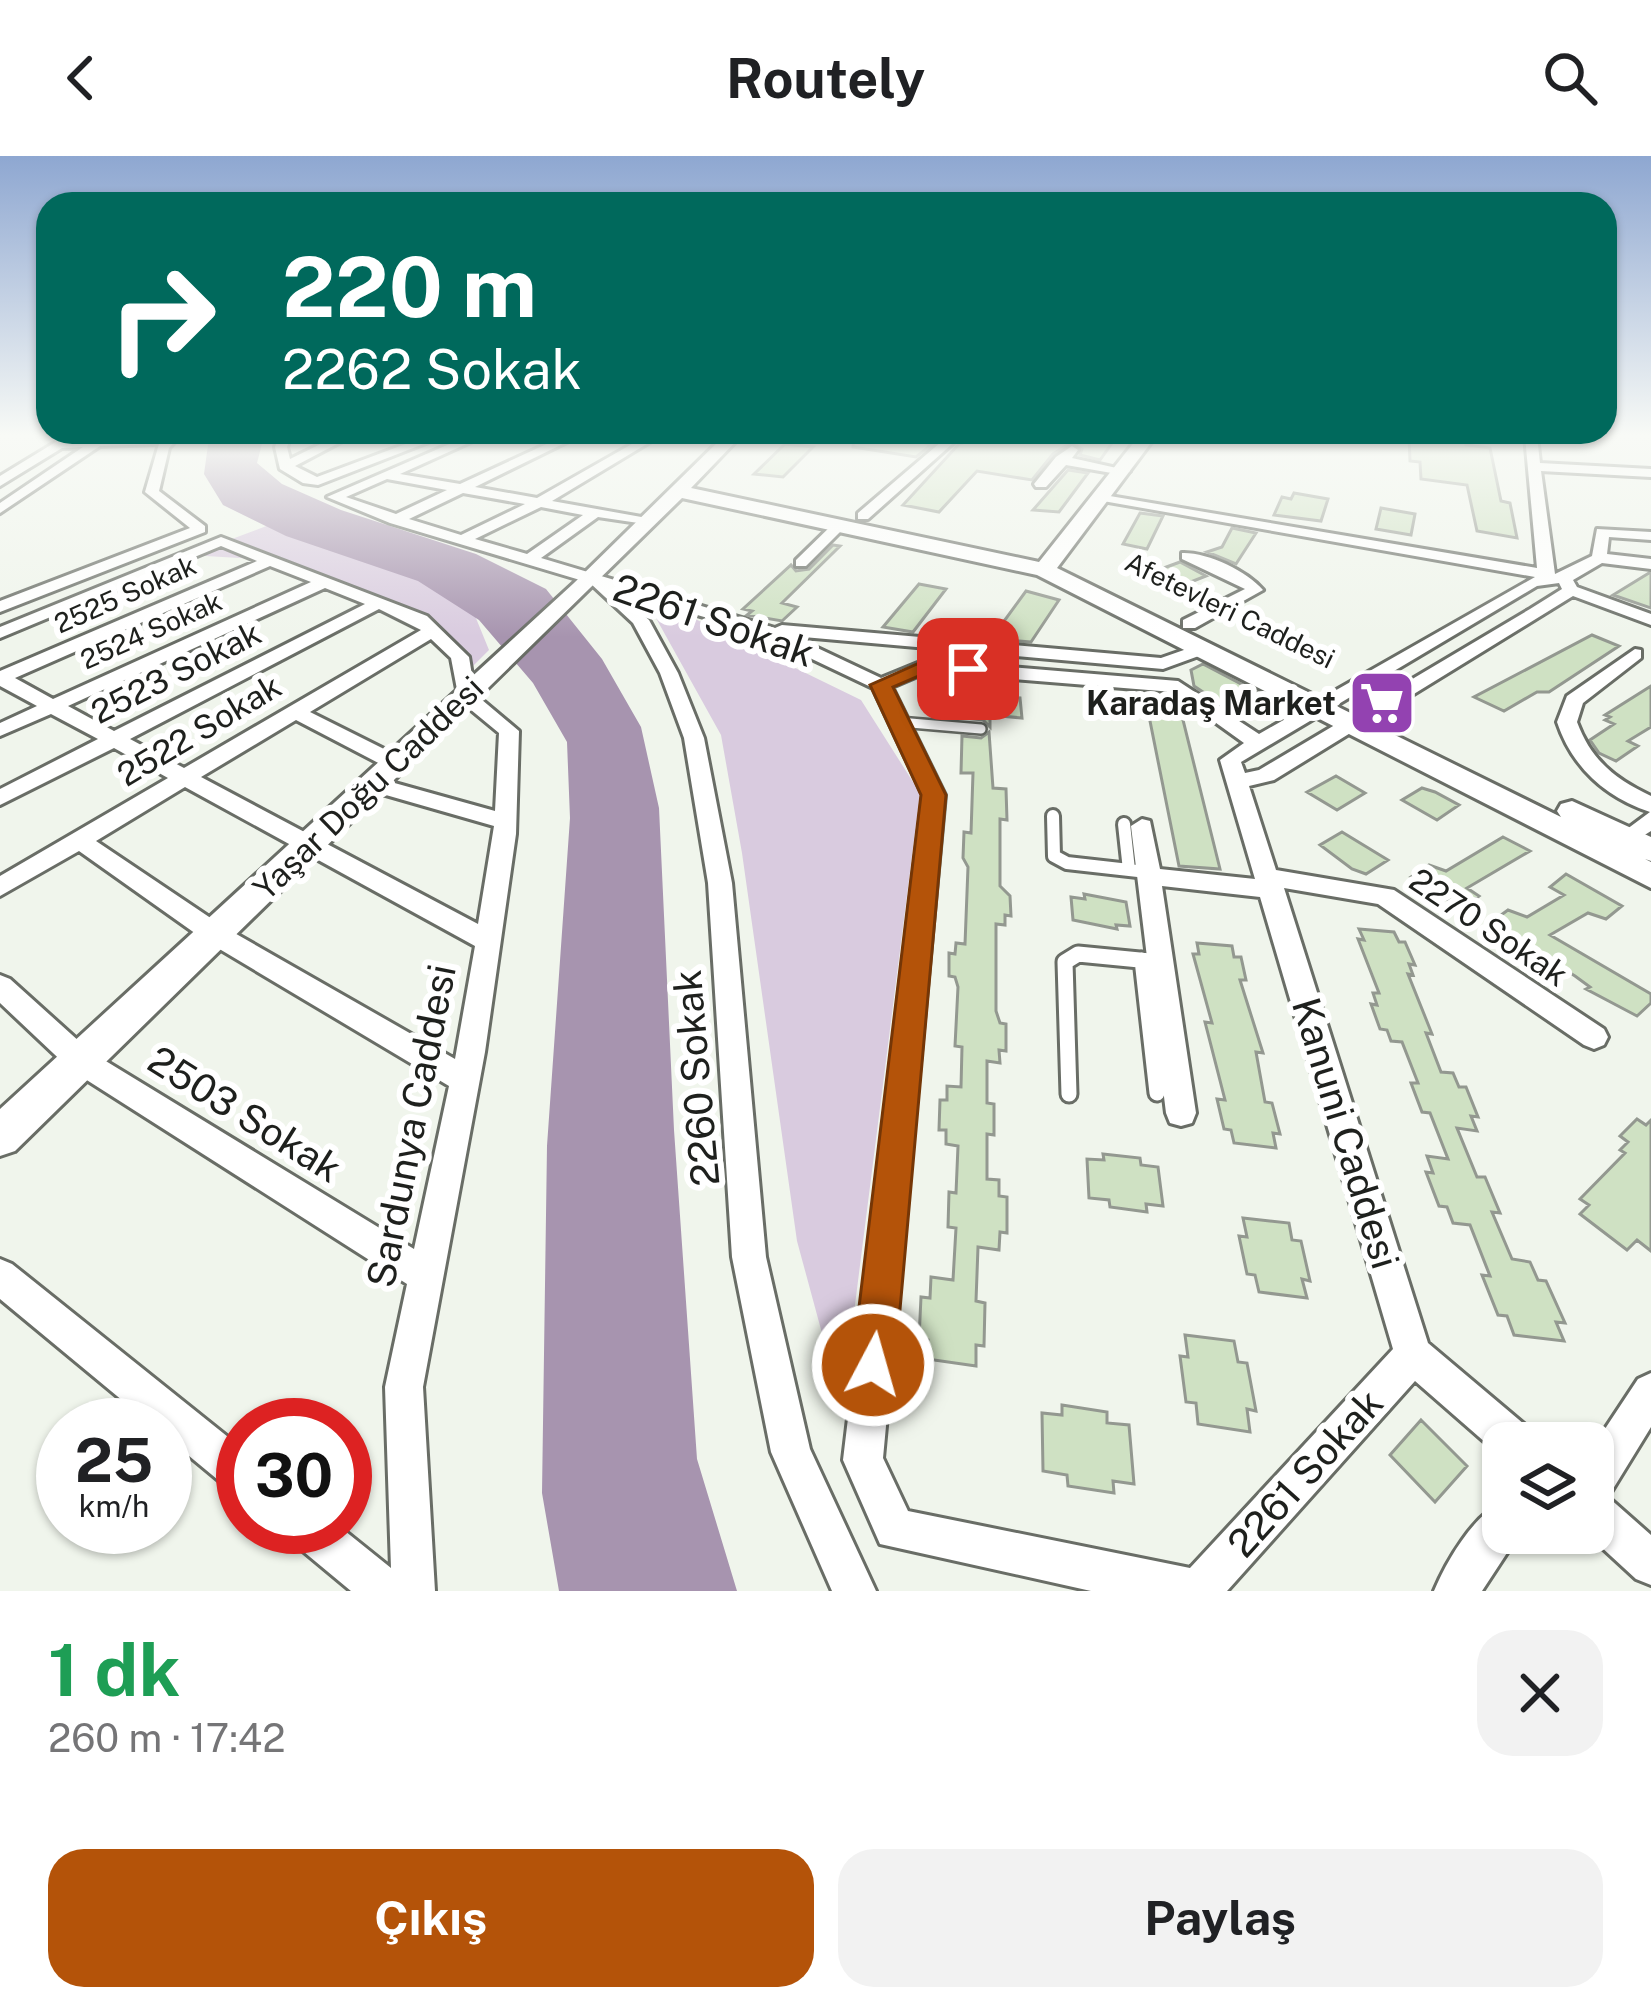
<!DOCTYPE html>
<html lang="tr">
<head>
<meta charset="utf-8">
<style>
  :root { --surface:#fff; --page:#f2f2f2; --text:#202124; --muted:#757577; --accent:#b45309 }
  body { margin:0; font-family:"Public Sans",sans-serif; background:var(--page); color:var(--text); height:100vh; display:flex; flex-direction:column; font-size:45px; white-space:nowrap }
  * { box-sizing:border-box; margin:0 }
  p { font-size:39px; color:var(--muted) }
  .icon { flex:none; width:66px; height:66px; fill:none; stroke:currentColor; stroke-width:2; stroke-linecap:round; stroke-linejoin:round }
  .map { position:relative; height:1435px; overflow:hidden }
  .sheet { display:flex; flex-direction:column; background:var(--surface); flex:1 }
  .sheet>* { flex:none }
  .guide { position:absolute; left:36px; top:36px; width:1581px; height:252px; border-radius:36px; box-shadow:0 3px 9px #0004; background:#00695c; color:#fff; overflow:hidden }
  .buttons { position:absolute; left:1482px; top:1266px; display:grid; gap:24px }
  .buttons a { display:grid; place-items:center; width:132px; height:132px; border-radius:24px; background:var(--surface); box-shadow:0 3px 9px #0004; font-size:60px }
  .speed { position:absolute; left:36px; top:1242px; display:flex; gap:24px; font-size:60px; font-weight:700; text-align:center }
  .speed>* { display:grid; place-content:center; width:156px; height:156px; border-radius:50%; background:var(--surface); box-shadow:0 3px 9px #0004; line-height:1 }
  .speed small { font-size:30px; font-weight:400 }
  .speed .limit { border:18px solid #d22; background:#fff; color:#111 }
  .pin { position:absolute; display:grid; place-items:center; width:102px; height:102px; color:#fff; margin:-51px; border-radius:24px; box-shadow:0 6px 18px #0006 }
  .me { position:absolute; width:132px; margin:-66px; rotate:6deg; stroke-linejoin:round; filter:drop-shadow(0 0 9px #0008) }
  .turn { display:flex; align-items:center; gap:42px; height:252px; padding:0 48px; font-size:54px }
  .turn .icon { width:156px; height:156px; stroke-width:2.5 }
  .turn b { display:block; font-size:84px; line-height:102px }
  .round { display:grid; place-items:center; flex:none; width:126px; height:126px; border-radius:36px; background:var(--page) }
  .overview { display:flex; align-items:center; justify-content:space-between; height:204px; padding:0 48px }
  h1 { font-size:72px; font-weight:700; line-height:90px; color:#1e9e55 }
  .primary-button { display:flex; gap:24px; margin-top:auto; padding:24px 48px }
  .primary-button a { flex:1; height:138px; border-radius:36px; background:var(--accent); color:#fff; font-size:48px; font-weight:700; line-height:138px; text-align:center }
  .primary-button a+a { background:var(--page); color:var(--text) }
  header { display:flex; justify-content:space-between; align-items:center; height:156px; padding:0 48px; background:var(--surface); font-size:54px; font-weight:700 }
  .map>svg:first-child { display:block }
</style>
</head>
<body>
<header><svg class="icon" aria-label="back" viewBox="0 0 24 24"><path d="M15 5l-7 7 7 7"/></svg>Routely<svg class="icon" aria-label="search" viewBox="0 0 24 24"><circle cx="10" cy="10" r="6"/><path d="M15 15l6 6"/></svg></header>
<div class="map">
<svg width="1651" height="1435" viewBox="0 0 1651 1435">
  <rect width="100%" height="100%" fill="#f0f5ec"/>
  <path fill="#d9cbdf" d="M277,366l118,42 76,42 18,44 -17,17 -47,-43 -154,-64 -82,-5z
    M642,437l219,107 59,93 -78,614 -45,-166 -55,-388 -21,-118z"/>
  <path fill="#a794af" d="M215,280h49l-7,27 25,21 59,26 135,44 70,35 56,70 39,68 18,81 15,322 23,329 40,132h-178l-17,-98 5,-347 23,-328 -3,-76 -34,-59 -54,-63 -61,-39 -132,-45 -63,-31 -19,-31 4,-29z"/>
  <path fill="#cfe1c3" stroke="#939890" stroke-width="3" d="M854,280h52l25,9 -15,12 -63,-10z
    M992,280h125l-17,24 -20,-5 2,-6 -10,-7 -19,12 -21,26 -55,-9 -38,41 -36,-7 56,-61z
    M1409,280h56l1,9 24,3 11,53 9,2 7,35 -40,-7 -10,-46 -46,-6 -1,-17 -10,-1z
    M785,288l28,3 -30,30 -29,-3z
    M1068,314l20,3 -29,39 -26,-2z
    M1294,337l34,6 -7,22 -47,-6 8,-18 9,2z
    M1381,352l34,6 -4,21 -35,-6z
    M1140,357l23,3 -16,33 -24,-5z
    M1232,372l24,5 -20,31 -29,-12 15,-5z
    M833,389l7,1 -58,57 15,4 -15,14 -35,-6 5,-4 -9,-2 48,-44 5,6 13,-2z
    M1180,406l26,14 -28,11 -28,-14z
    M1651,417v35l-38,-13 36,-22z
    M919,428l27,5 -33,43 -30,-5z
    M1026,435l33,9 -28,42 -40,-3z
    M1592,479l27,11 -70,46h-12l-33,19 -30,-14z
    M1203,508l57,30 1,6 -25,14 -42,-28 -3,-16z
    M1651,530v41l-23,14 10,5 -22,15 -17,-8 -9,-13 24,-16 -9,-4 5,-3 -5,-2z
    M965,539l55,3 2,20 -32,-3v12l-7,-7 -19,-2z
    M1153,554l28,2 39,157 -41,-3 -30,-150h5z
    M989,576l4,56 13,1 1,31 -7,-1v67l10,10 1,20 -6,-1v10l-9,-1v87l4,12 6,1v27l-7,-1 1,13 -13,-2v42l7,1v31l-7,-1v45l12,1v16l8,1v36l-7,-1 -1,18 -21,-3 -2,54 9,2 -1,43 -8,-1v21l-49,-7 1,-19 -9,-1 2,-42 9,1 1,-21 22,3 3,-52 -8,-1 1,-35 7,1 2,-47 -12,-2v-14h-7l1,-30h7v-14l14,1 1,-40 -7,-1 3,-59 -3,-10 -6,-1v-23l6,1 1,-11 9,1 3,-77 -5,-9 1,-26 7,1 2,-60h-12l1,-37 19,2z
    M1336,620l29,17 -28,17 -30,-18z
    M1422,632l13,4 24,13 -22,15 -35,-20z
    M1342,676l46,28 -22,14 -14,-5 -32,-24z
    M1503,681l27,14 -63,37 12,8 -17,13 -51,-32 18,-12 17,6z
    M1566,718l56,32 -16,13 -18,-6 -38,22 101,59v9l-14,13 -51,-27 4,-2 -15,-11 -42,-26 -3,2 -40,-29 18,-13 19,7 37,-22 -14,-8z
    M1084,738l42,8 4,24 -14,-1 1,4 -44,-9 -2,-23 14,2z
    M1359,773l35,3 5,10h6l10,23 -6,-1 4,11 -5,-1 24,60 -6,-1 15,39 12,1 6,14h7l12,30 -7,-1 6,15 -20,-3 20,49h8l15,36 -8,-1 20,47 18,3 8,18 8,1 19,42 -9,-1 8,19 -50,-6 -7,-19 -9,-1 -16,-40 8,1 -20,-51 -17,-2 -6,-16 -8,-1 -13,-34 7,1 -6,-17 21,3 -18,-46 -8,-1 -11,-29h7l-16,-41 -11,-1 -4,-11 -7,-1 -9,-25 6,1 -4,-12h6l-21,-54 6,1z
    M1197,787l35,3 2,11h7l5,23h-6l23,73 -7,-1 9,50 7,1 8,31 -7,-1 3,15 -42,-5 -3,-13 -7,-1 -7,-30 8,1 -20,-78 7,1 -19,-69h6z
    M1637,963l9,6 5,-5v131l-14,-11 -10,10 -47,-36 9,-9 -9,-6 45,-46 -5,-3 8,-8 -8,-6z
    M1103,998l37,4 1,7 17,2 5,39 -17,-2 1,8 -37,-5 -1,-7 -20,-2 -2,-39 17,1z
    M1243,1062l46,5 3,17 9,1 9,40 -8,-2 5,19 -48,-6 -4,-17 -8,-1 -8,-38 8,1z
    M1185,1179l49,6 4,21 9,1 9,48 -9,-2 3,23 -52,-8 -2,-21 -10,-1 -6,-46 8,1z
    M1062,1249l45,7v11l22,2 5,59 -21,-3 1,12 -46,-7 -1,-11 -24,-4 -1,-58 20,2z
    M1421,1264l46,46 -32,36 -45,-47z"/>
  <g fill="none" stroke-linecap="round" stroke-linejoin="round">
    <defs>
      <path id="lane-far3" d="M930,280l21,3"/>
      <path id="lane-far2" d="M899,566l82,7"/>
      <path id="lane-far1" d="M1053,660l1,40 13,7 80,9
        M1124,668l5,46"/>
      <path id="lane" d="M1142,804l15,133
        M1069,938l-4,-132 13,-8 82,8"/>
      <path id="street" d="M180,280l-11,12 -10,43 46,35v6l-205,80v-11l190,-73 -45,-36 14,-48 -59,2 -100,67v-10l83,-56 -21,1 -62,38v-10l59,-36z
        M279,280h12l-4,11 3,12 47,-23h15l-57,30 22,11 110,-41h17l-126,49 -15,-2 -23,-14 -5,-22z
        M468,280h16l-84,38 60,10 104,-48h15l-104,51 62,11 109,-62h14l-108,65 95,17 7,4 -2,3 -54,-8 -57,41 234,70 7,-3 379,33 40,-14 6,1v8l-44,16 -371,-33 89,42 44,-18 253,21 81,53 276,-157 -432,-76 -5,-1v-6l439,74 -12,-132h12l3,27 111,6v8l-110,-6 14,103 37,-18 5,-27 54,3v8l-42,-3 -2,17 44,5v10l-49,-6 -29,17 4,7 74,27v11l-78,-29 -299,184 -25,6 27,84 118,20 210,139 4,8 -4,8 -10,4 -10,-4 -206,-141 -94,-16 144,455 102,86 6,14h-33l-1,14 -87,-76 -188,210h-136l-211,-47 -37,-84 80,-665 -50,-107 -118,-56 -139,-41 33,29 29,53 26,65 28,145 34,374 44,192 66,142h-44l-61,-139 -39,-195 -24,-374 -24,-145 -24,-65 -27,-50 -43,-40 -200,-60 -63,-26zM387,323l60,11 -51,24 -50,-17zM463,337l62,11 -64,31 -52,-16zM541,351l42,8 -56,39 -52,-15zM1559,427l3,6 -32,20 -271,161 -14,3 -4,-11 296,-176zM927,516l246,20 71,51 -24,17 35,119 -95,-10 -10,-48 -8,-2 -11,7 35,287 4,10 11,3 11,-3 4,-10 -34,-227 98,11 133,452 -203,219 -282,-57 -25,-53 62,-663 -53,-108z
        M948,280h13l-93,83h-10v-6z
        M1072,290l6,4 -6,8 58,13 -7,4 -57,-10 -20,22h-10l-2,-3 22,-27z
        M835,366l12,3 -41,41h-10v-6z
        M221,381l206,79 42,41 6,37 44,37 -3,103 -31,218 -62,335 12,204h-84l-59,-49 -6,-15h54l51,41 -6,-181 22,-103 -336,-214 -71,-67v-28l10,4 81,73 323,197 35,-163 -243,-145 -127,-90 -79,45v-20l168,-98 -54,-30 -114,57v-16l98,-50 -47,-25 -51,22v-13l37,-17 -37,-20v-15l257,-110 -36,-15 -221,92v-11zM270,410l41,16 -258,117 -38,-21zM325,432l40,16 -251,127 -46,-25zM379,453l42,21 -237,138 -54,-29zM431,483l20,19 8,42 40,33 -4,78 -122,-34 -11,7 3,5 129,37 -16,98 -277,-147 95,-57 92,48h14l3,-5 -3,-5 -92,-46zM185,631l290,159 -20,113 -231,-132 -128,-86z
        M1182,397c25,-1 65,18 81,37l-68,38h-12v-8l62,-31 -63,-30z
        M1635,493l6,1v8l-58,45 -6,19c14,38 38,57 74,74v35l-24,15 -8,-3 -4,-5 35,-26c-45,-15 -78,-45 -93,-90l10,-26z
        M0,1103l12,5 231,185v46l-14,-6 -64,-53v-11h-13l-152,-126z
        M1651,1217v54l-43,70 43,38v50l-15,-6 -50,-46h7v-86l45,-68z
        M1503,1346v31h17l-38,58h-48c12,-29 40,-77 69,-89z"/>
      <path id="secondary" d="M724,280h17l-50,52 348,74 100,-126h17l-99,132 504,249 -4,-6 4,-7 11,-3 79,36v24l-6,-2 6,3v26l-614,-313 -355,-77 -667,653 -15,5v-47l574,-526z"/>
    </defs>
    <use href="#lane-far3" stroke="#696d66" stroke-width="10"/>
    <use href="#lane-far2" stroke="#696d66" stroke-width="14"/>
    <use href="#lane-far1" stroke="#696d66" stroke-width="18"/>
    <use href="#lane" stroke="#696d66" stroke-width="21"/>
    <use href="#street" stroke="#696d66" stroke-width="6"/>
    <use href="#secondary" stroke="#696d66" stroke-width="6"/>
    <use href="#lane-far3" stroke="#fff" stroke-width="8"/>
    <use href="#lane-far2" stroke="#fff" stroke-width="9"/>
    <use href="#lane-far1" stroke="#fff" stroke-width="12"/>
    <use href="#lane" stroke="#fff" stroke-width="15"/>
    <use href="#street" fill="#fff" fill-rule="evenodd"/>
    <use href="#secondary" fill="#fff" fill-rule="evenodd"/>
  </g>
  <linearGradient id="sky" x2="0" y2="1"><stop stop-color="#8ea7d1"/><stop offset="0.58" stop-color="#f8faf6"/><stop offset="1" stop-color="#f8faf6" stop-opacity="0"/></linearGradient>
  <rect width="1651" height="481" fill="url(#sky)"/>
  <path fill="#b45309" stroke="#753606" stroke-width="3" d="M926,504l42,3 10,6 -10,7 -40,-4 -35,15 53,108 -51,570 -7,15 -15,6 -15,-6 -6,-15 69,-570 -51,-110z"/>
  <defs>
    <symbol id="supermarket-square" viewBox="-11 -11 22 22"><rect x="-9" y="-9" width="18" height="18" rx="4" fill="#9342b1" stroke="#fff"/><path d="M-6-5.5h2.5l.6 2H6L4.5 2H-2.5L-4.4-4H-6ZM-1.5 3.2a1.3 1.3 0 1 0 .1 0ZM3 3.2a1.3 1.3 0 1 0 .1 0Z" fill="#fff"/></symbol>
  </defs>
  <g fill-rule="evenodd">
    <use href="#supermarket-square" x="1344" y="509" width="76" height="76"/>
  </g>
  <g text-anchor="middle" dominant-baseline="central" stroke-width="12" stroke-linejoin="round" paint-order="stroke">
    <g font-size="27" fill="#1e201d" stroke="#fff">
      <text transform="translate(125 438) rotate(-24)">2525 Sokak</text>
      <text transform="translate(1230 454) rotate(26)">Afetevleri Caddesi</text>
      <text transform="translate(151 474) rotate(-24)">2524 Sokak</text>
    </g>
    <g font-size="33" fill="#1e201d" stroke="#fff">
      <text transform="translate(176 516) rotate(-27)">2523 Sokak</text>
      <text transform="translate(199 574) rotate(-31)">2522 Sokak</text>
      <text transform="translate(368 632) rotate(-44)">Yaşar Doğu Caddesi</text>
      <text transform="translate(1489 771) rotate(34)">2270 Sokak</text>
    </g>
    <g font-size="33" font-weight="bold" fill="#1e201d" stroke="#fff" text-anchor="end">
      <text x="1336" y="547">Karadaş Market</text>
    </g>
    <g font-size="39" fill="#1e201d" stroke="#fff">
      <text transform="translate(714 464) rotate(19)">2261 Sokak</text>
      <text transform="translate(696 922) rotate(-95)">2260 Sokak</text>
      <text transform="translate(245 958) rotate(32)">2503 Sokak</text>
      <text transform="translate(411 970) rotate(-79)">Sardunya Caddesi</text>
      <text transform="translate(1346 977) rotate(73)">Kanuni Caddesi</text>
      <text transform="translate(1305 1317) rotate(-48)">2261 Sokak</text>
    </g>
  </g>
</svg>
<div class="buttons">
<a><svg class="icon" aria-label="layers" viewBox="0 0 24 24"><path d="M12 4l9 5-9 5-9-5zM3 14l9 5 9-5"/></svg></a>
</div>
<div class="speed"><div>25<small>km/h</small></div><div class="limit">30</div></div>
<div class="pin" style="left:968px;top:513px;background:#d93025"><svg class="icon" aria-label="arrive" viewBox="0 0 24 24"><path d="M6 21V4h12l-3 4 3 4H6"/></svg></div>
<svg class="me" style="left:873px;top:1209px" viewBox="-20 -20 40 40"><circle r="17" fill="#b45309" stroke="#fff" stroke-width="3"/><path d="M0-11L8 9 0 5-8 9z" fill="#fff"/></svg>
<div class="guide">
<div class="turn"><svg class="icon" aria-label="right" viewBox="0 0 24 24"><path d="M7 20v-9h11M14 6l5 5-5 5"/></svg><div><b>220 m</b>2262 Sokak</div></div>
</div>
</div>
<section class="sheet">
<div class="overview"><div><h1>1 dk</h1><p>260 m · 17:42</p></div><a class="round"><svg class="icon" aria-label="close" viewBox="0 0 24 24"><path d="M6 6l12 12M18 6L6 18"/></svg></a></div>
<div class="primary-button"><a>Çıkış</a><a>Paylaş</a></div>
</section>
</body>
</html>
